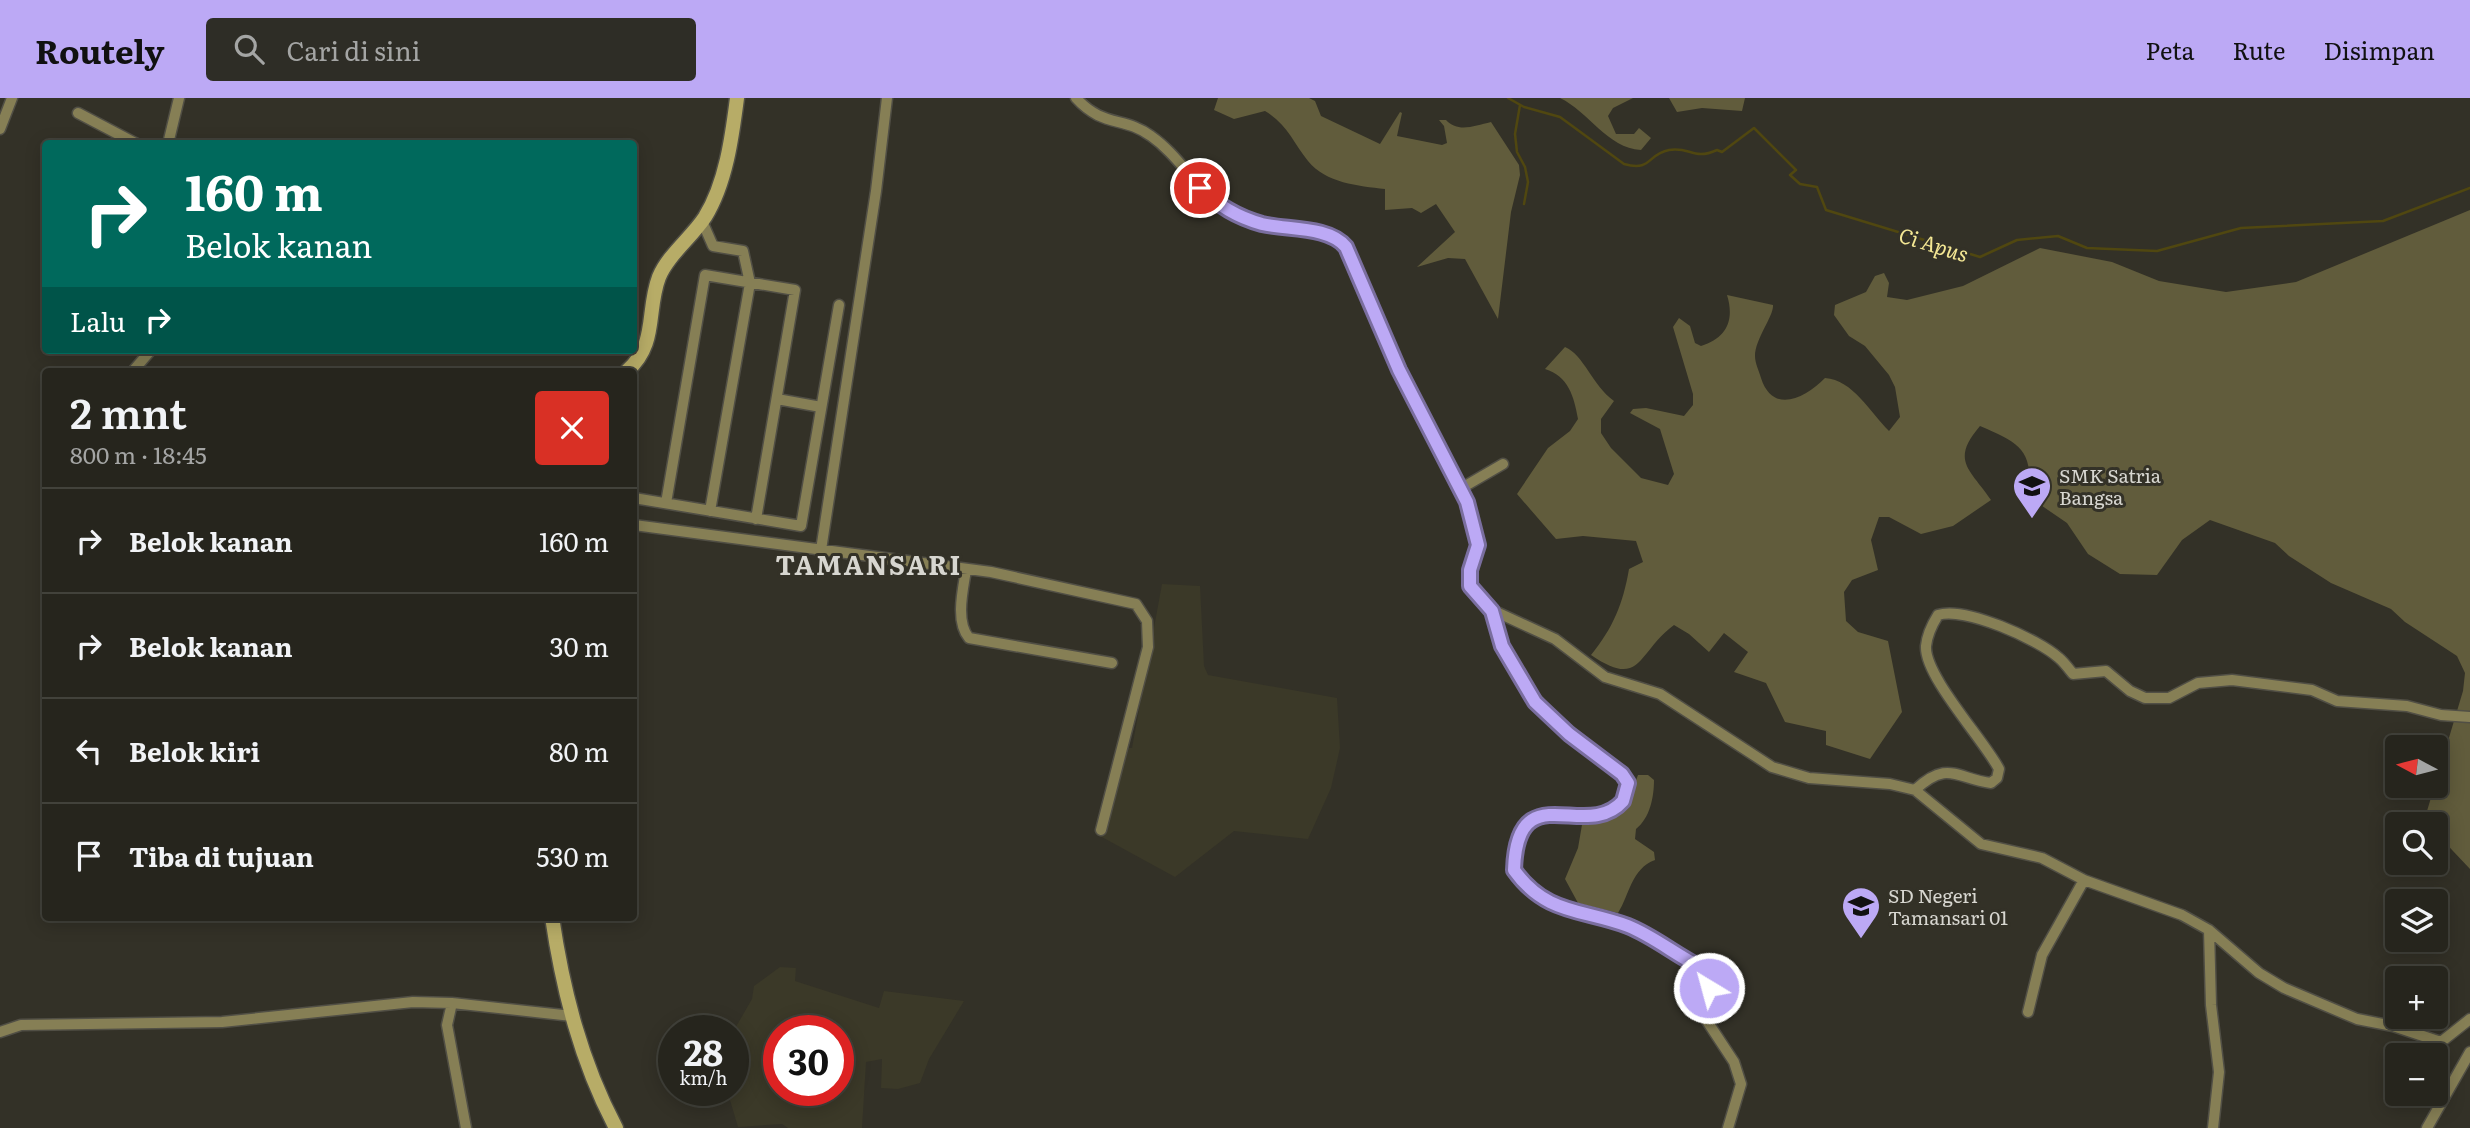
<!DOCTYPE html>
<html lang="id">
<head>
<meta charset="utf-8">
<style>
  :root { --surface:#26251d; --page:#2e2d26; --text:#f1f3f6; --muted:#a4a5a4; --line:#42423b; --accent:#bca9f5 }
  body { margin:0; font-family:Literata,serif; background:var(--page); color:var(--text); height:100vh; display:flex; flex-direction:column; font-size:26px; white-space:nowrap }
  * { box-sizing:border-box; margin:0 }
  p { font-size:23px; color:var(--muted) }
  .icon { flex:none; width:38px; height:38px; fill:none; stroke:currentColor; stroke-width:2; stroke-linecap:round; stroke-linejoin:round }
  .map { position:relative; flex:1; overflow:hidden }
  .side { position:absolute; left:42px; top:270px; width:595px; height:553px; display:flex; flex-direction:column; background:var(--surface); border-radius:7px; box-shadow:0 4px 18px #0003,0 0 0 2px var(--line) }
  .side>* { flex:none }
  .hud { position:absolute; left:42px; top:42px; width:595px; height:214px; border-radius:7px; box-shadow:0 4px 18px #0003,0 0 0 2px var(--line); background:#00695c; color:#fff; overflow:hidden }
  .needle { width:46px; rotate:277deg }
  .buttons { position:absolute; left:2385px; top:637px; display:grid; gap:14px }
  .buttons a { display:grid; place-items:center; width:63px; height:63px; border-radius:7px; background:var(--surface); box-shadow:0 4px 18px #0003,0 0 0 2px var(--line); font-size:35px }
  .speed { position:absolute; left:658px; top:917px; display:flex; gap:14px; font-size:35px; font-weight:700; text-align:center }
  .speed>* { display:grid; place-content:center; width:91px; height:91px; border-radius:50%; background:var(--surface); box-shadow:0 4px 18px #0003,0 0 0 2px var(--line); line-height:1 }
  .speed small { font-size:18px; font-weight:400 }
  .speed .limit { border:10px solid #d22; background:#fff; color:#111 }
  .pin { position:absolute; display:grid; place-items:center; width:60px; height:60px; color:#fff; margin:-30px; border:4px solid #fff; border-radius:50%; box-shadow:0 2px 7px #0007 }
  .me { position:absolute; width:77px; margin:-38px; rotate:323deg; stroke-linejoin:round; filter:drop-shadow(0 0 5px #0008) }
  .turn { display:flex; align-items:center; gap:24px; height:147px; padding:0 28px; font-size:32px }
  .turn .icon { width:91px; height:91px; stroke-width:2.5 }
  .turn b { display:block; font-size:49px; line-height:60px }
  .then { display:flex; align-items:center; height:66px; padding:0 28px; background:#0003; gap:14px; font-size:26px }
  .round { display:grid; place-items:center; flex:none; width:74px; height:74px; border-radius:7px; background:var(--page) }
  .overview { display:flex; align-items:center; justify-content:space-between; height:119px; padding:0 28px }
  h1 { font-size:42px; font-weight:600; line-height:52px }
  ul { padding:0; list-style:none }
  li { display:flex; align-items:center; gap:21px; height:105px; padding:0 28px; border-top:2px solid var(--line) }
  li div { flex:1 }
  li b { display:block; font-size:26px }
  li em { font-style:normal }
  header { display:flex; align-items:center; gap:42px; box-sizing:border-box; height:98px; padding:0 35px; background:var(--accent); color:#111 }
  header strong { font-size:33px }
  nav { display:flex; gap:38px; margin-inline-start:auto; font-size:24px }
  .search { width:490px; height:63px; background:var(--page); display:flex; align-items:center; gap:18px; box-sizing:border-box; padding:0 24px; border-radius:7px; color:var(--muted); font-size:26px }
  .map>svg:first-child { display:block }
</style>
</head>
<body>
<header>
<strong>Routely</strong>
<div class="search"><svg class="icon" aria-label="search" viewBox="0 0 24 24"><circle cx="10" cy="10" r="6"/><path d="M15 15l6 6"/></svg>Cari di sini</div>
<nav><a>Peta</a><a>Rute</a><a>Disimpan</a></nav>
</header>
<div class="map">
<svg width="2470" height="1030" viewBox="0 0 2470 1030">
  <rect width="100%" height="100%" fill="#333127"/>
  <path fill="#3b3928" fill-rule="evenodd" d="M1162,486l38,2 4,80 4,9 129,23 3,50 -9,40 -23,51 -74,-8 -59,46 -75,-41 24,-88h8z
    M780,869l16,1 -1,13 84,27 5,-17 80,10 -35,58 -9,24 -22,6 -17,-1 1,-29 -16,3 -4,66h-74l-6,-4 -44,3 -11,-37h6v-58l19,-33 2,-13zM779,933h59v59h-59z"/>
  <path fill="#615c3c" d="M1218,0h91l6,3 6,15 59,28 20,-32 2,1 -5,23 45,9 5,-2 -3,-17 -5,-6h7c12,13 28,6 45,2l28,43 1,10 -9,37 -13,107 -33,-60 -17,-1 -31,9 38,-35 -19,-28 -15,9 -9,-5 -27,2v-21c-27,-3 -59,-6 -77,-28 -15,-19 -21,-37 -43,-50l-31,8 -20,-9z
    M1560,0h73l-20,10 -5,8 8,18h18l5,-6 12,10 -10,12c-34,-2 -52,-38 -81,-52z
    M1669,0h76l-3,13 -40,-3 -25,4z
    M2470,112v659l-34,-36v-9l-12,-3 39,-130 2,-18 -8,-17 -52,-34 -14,-13 -60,-26 -42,-27 -14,-13 -65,-23 -28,20 -25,35 -37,-1 -32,-20 -21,-31 -38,-26c4,-48 -8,-53 -49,-71 -30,35 -10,43 11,74l-38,26 -32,8 -32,-17h-10l-8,23 7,30 -26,10 -8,12 2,29 12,11 30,9 14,71 -32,47 -44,-14v-14l-41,-9 -19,-39 -32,-11 14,-20 -24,-19 -15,19 -20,-18 -15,-9c-37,27 -32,65 -83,30 22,-27 32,-51 38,-86l14,-7 -7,-21 -53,-5 -27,3 -39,-45 31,-46 22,-17 8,-12c-4,-23 -10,-43 -33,-50l20,-22c19,8 27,38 49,54l-13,18v14l10,15 30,30 27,7 6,-11 -14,-45 -30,-16 3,-4 13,-1 38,8 9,-11v-11l-20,-67 6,-9 11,8 5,17 6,3c25,-8 34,-25 26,-51l46,10c1,11 -18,34 -18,51 0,7 4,15 6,22 12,37 44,20 64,0 28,2 45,34 64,53l11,-14 -5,-30 -6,-12 -24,-29 -16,-10 -15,-21 1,-10 31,-13 9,-16 9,-3 5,10 -2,14 20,3 56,-14 77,-38 72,14 47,19 67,11 70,-10z
    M1638,677h10l6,5c0,17 -4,38 -18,49l-1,10 19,13 1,8c-24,9 -25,34 -37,53l-40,-10 -13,-24 13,-31 5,-29 46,-20z"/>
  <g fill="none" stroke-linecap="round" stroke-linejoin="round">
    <path stroke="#504710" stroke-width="2.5" d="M1508,0l16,9 36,10 64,47c28,8 23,-10 45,-14 21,-4 24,11 48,0l5,2 32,-24 42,42 -6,5 10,9 17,3 9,23 154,47 37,-17 41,-4 29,12 70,3 84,-23 142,-7 87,-33
      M1520,7l-5,29 2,18 8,15 3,15 -4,22"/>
    <defs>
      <path id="street" d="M1076,0c27,30 48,18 75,38 33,23 49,63 87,79 31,14 79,10 104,26l57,129 68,132 11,43 -10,34 8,17 16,14 63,29 50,38 55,17 112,73 37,11 81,6 25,6 66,54 61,14 42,22 98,35 27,15 50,43 25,15 73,31 36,7 48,16 29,-23
        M78,15l59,31
        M0,31l12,-31
        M168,46l11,-46
        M702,123l11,25 30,5 7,32 -40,228
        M133,273l18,-21
        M777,301l44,8
        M1460,391l43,-25
        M634,400l167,28 38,-221
        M666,405l39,-228 90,15 -39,229
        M634,427l357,47 145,32 11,17 1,26 -47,183
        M821,452l55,-359 11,-93
        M966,472c-3,19 -11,52 3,68l143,25
        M1492,512c24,88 64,110 130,164l6,9 -5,18c-36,42 -107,-28 -109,69 31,45 69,40 114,56 13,5 65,36 76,45l4,11 -1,39 27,41 7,22 -13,44
        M1915,692c33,-31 42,-11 76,-7l6,-5 2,-9c-15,-29 -75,-93 -73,-123 1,-10 7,-23 12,-31 26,-9 100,24 121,43 5,4 10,11 14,16l33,-3 24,20 15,7h24l29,-15 34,-3 80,10 25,11 70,5 34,9 29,2
        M2209,832l2,75 8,67 -6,56
        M452,905l-5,22 19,103
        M2028,914l14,-57 42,-75
        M0,934l21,-7 201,-3 191,-20 39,1 120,13
        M2427,1030l43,-76"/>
      <path id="secondary" d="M627,273c31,-27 19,-60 32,-94 9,-22 33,-40 46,-60 21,-34 27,-80 32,-119
        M552,819c11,74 29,145 64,211"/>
    </defs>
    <use href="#street" stroke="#514f45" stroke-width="13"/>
    <use href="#secondary" stroke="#514f45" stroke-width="17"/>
    <use href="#street" stroke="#867f55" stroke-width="10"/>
    <use href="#secondary" stroke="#b7ac67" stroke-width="14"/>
  </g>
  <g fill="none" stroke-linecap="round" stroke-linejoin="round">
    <defs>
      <path id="route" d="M1200,90c19,18 37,29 62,36 25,6 67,2 84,23l53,123 68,132 11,43 -8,25v16l22,25 10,35 33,56 34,32 53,40 6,9 -5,18c-37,42 -106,-28 -109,69 32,45 69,39 114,56 25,10 48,29 72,41l7,10 2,11"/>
    </defs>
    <use href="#route" stroke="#7a6e9f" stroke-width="18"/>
    <use href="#route" stroke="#bca9f5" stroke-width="12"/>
  </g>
  <defs>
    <symbol id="school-pin" viewBox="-11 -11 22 30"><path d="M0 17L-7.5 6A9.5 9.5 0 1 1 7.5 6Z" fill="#bca9f5" stroke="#333127"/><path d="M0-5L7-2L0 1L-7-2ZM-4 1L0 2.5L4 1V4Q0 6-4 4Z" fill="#111"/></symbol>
  </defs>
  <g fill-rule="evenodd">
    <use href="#school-pin" x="2010" y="366" width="44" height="60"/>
    <use href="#school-pin" x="1839" y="786" width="44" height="60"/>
  </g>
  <g text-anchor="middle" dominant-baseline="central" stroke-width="6" stroke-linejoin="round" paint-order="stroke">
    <g font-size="19" fill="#d7d6d0" stroke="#333127" text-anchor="start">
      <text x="2059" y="377">SMK Satria<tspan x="2059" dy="22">Bangsa</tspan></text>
      <text x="1888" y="797">SD Negeri<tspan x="1888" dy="22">Tamansari 01</tspan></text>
    </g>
    <g font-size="21" font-style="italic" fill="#f4e794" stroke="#333127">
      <text transform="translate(1934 145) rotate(17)">Ci Apus</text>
    </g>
    <g font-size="26" font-weight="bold" letter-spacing="2" fill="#d7d6d0" stroke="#333127">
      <text x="869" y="465">TAMANSARI</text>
    </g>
  </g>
</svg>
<div class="buttons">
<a><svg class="needle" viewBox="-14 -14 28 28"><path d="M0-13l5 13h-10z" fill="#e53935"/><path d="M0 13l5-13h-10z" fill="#a4a5a4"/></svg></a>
<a><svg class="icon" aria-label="search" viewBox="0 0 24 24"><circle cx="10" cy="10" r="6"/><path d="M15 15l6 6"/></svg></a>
<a><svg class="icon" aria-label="layers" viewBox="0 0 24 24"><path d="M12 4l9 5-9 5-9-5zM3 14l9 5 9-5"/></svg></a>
<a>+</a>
<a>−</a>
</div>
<div class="speed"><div>28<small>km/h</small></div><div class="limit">30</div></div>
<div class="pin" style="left:1200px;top:90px;background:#d93025"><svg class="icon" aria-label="arrive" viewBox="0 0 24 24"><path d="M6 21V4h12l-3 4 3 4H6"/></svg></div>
<svg class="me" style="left:1709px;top:890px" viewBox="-20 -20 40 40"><circle r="17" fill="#bca9f5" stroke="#fff" stroke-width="3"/><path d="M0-11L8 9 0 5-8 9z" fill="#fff"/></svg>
<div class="hud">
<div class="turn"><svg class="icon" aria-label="right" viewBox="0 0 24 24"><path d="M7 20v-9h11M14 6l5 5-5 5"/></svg><div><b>160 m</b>Belok kanan</div></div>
<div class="then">Lalu<svg class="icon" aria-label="right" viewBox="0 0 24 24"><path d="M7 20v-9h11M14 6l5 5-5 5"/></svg></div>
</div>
<section class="side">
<div class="overview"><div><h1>2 mnt</h1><p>800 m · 18:45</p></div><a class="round" style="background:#d93025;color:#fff"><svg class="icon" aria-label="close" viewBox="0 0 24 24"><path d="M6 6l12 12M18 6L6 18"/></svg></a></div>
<ul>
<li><svg class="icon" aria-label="right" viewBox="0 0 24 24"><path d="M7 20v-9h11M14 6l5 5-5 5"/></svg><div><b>Belok kanan</b></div><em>160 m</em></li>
<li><svg class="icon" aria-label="right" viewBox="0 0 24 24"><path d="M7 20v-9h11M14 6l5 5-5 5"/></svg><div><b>Belok kanan</b></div><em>30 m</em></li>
<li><svg class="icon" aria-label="left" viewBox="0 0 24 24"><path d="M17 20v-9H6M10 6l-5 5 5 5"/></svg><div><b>Belok kiri</b></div><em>80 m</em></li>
<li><svg class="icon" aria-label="arrive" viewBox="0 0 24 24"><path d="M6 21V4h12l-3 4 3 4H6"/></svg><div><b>Tiba di tujuan</b></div><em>530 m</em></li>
</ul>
</section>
</div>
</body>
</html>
